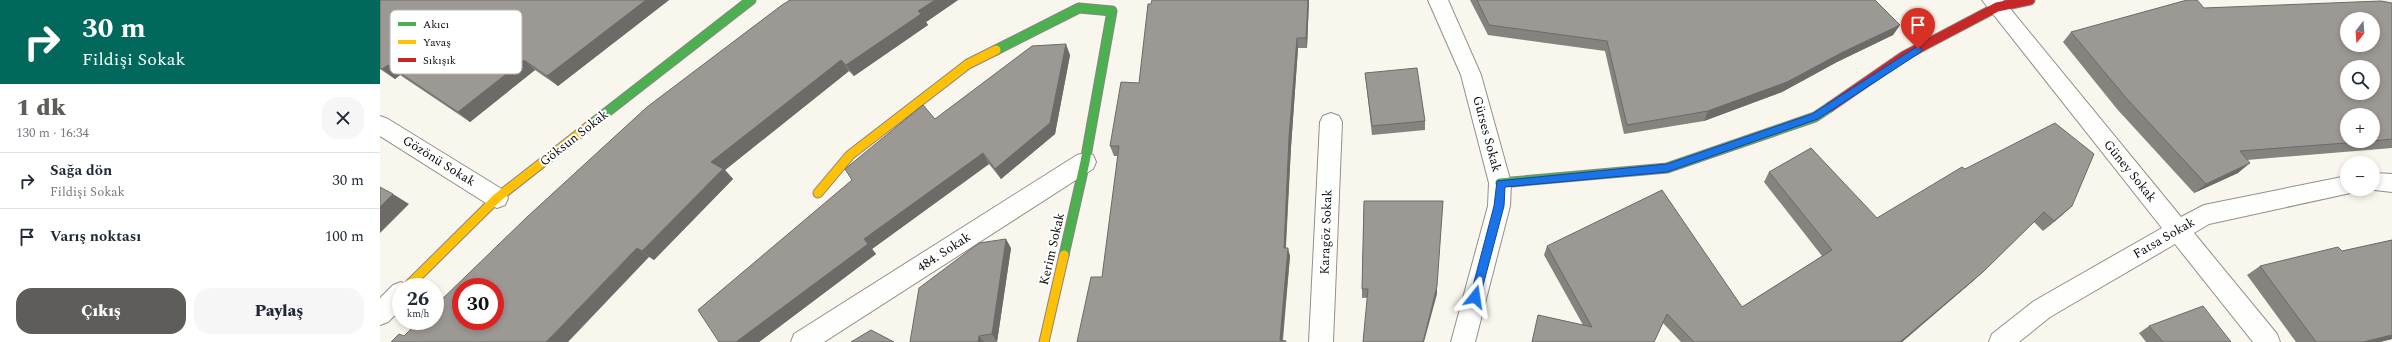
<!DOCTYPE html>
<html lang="tr">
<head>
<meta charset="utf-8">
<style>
  :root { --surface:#fff; --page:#f6f6f7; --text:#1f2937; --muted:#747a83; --line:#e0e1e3; --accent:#5e5d59 }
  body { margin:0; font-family:Spectral,serif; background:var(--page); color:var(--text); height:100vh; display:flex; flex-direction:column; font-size:15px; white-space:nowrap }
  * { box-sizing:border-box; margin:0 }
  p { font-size:13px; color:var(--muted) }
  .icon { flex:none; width:22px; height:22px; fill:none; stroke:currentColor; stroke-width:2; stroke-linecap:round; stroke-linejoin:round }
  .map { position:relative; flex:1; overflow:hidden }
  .details { display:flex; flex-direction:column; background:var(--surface); width:380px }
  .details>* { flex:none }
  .top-card { background:#00695c; color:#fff; overflow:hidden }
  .needle { width:26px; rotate:197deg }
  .fabs { position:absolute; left:1960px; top:12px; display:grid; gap:8px }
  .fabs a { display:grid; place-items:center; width:40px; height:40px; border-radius:50%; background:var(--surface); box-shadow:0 2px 6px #0003; font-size:20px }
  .speed { position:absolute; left:12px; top:278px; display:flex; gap:8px; font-size:20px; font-weight:700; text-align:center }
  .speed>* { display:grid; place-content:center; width:52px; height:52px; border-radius:50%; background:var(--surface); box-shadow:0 2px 6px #0003; line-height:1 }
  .speed small { font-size:10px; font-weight:400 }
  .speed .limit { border:6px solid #d22; background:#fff; color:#111 }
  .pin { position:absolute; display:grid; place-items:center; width:34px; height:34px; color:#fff; margin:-41px -17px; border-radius:50% 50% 50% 0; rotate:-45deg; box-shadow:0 0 4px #0007 }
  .pin .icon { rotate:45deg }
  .me { position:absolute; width:44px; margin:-22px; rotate:15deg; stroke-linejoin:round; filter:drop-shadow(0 0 3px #0008) }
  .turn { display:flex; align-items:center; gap:14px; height:84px; padding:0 16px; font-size:18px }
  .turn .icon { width:52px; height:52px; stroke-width:2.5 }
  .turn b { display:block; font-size:28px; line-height:34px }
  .round { display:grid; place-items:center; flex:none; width:42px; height:42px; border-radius:16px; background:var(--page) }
  .head { display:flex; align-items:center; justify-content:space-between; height:68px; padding:0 16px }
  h1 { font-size:24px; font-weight:800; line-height:30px; color:var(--accent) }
  .action { display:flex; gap:8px; margin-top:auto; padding:8px 16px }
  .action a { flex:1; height:46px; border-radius:16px; background:var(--accent); color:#fff; font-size:16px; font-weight:800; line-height:46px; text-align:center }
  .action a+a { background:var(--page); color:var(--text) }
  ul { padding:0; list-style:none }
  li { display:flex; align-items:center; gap:12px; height:56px; padding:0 16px; border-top:1px solid var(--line) }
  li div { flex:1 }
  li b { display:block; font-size:15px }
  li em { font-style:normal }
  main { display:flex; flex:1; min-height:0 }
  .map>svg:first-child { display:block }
</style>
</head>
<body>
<main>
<section class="details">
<div class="top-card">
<div class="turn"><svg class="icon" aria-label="right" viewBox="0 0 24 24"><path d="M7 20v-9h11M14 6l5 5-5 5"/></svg><div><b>30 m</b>Fildişi Sokak</div></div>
</div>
<div class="head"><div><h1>1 dk</h1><p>130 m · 16:34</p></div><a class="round"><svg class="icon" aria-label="close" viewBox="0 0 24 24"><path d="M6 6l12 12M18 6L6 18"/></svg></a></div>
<ul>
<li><svg class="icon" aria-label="right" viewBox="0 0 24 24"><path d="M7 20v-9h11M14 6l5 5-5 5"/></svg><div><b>Sağa dön</b><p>Fildişi Sokak</p></div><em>30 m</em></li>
<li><svg class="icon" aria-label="arrive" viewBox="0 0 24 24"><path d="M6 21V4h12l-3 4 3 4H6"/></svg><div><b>Varış noktası</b></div><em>100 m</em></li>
</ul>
<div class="action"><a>Çıkış</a><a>Paylaş</a></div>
</section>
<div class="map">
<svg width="2012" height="342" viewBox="0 0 2012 342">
  <rect width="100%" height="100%" fill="#f9f6ed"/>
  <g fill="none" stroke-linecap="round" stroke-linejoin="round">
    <defs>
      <path id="street" d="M1048,0h20l33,75 30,108 -1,23 -35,136h-24l37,-136 1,-23 -28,-108z
        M1602,0h21l178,217 23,-12 143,-29v13h9l-1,3 -146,32 -15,9 83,101 3,8h-27l-78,-98 -125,73 -31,25h-30l3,-8 42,-33 128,-73z
        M951,113l8,3 3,6 -9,220h-24l11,-220 3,-6z
        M0,116l8,3 117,72 3,7 -3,7 -8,3 -8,-3 -109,-69z
        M705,153l8,2 3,7 -3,7 -269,173h-33l3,-8 283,-179z
        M1993,173l19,1v18l-26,-3h7z
        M21,282l9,5h-9v22l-13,13 -8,3v-27l13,-13z"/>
      <path id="fast" d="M616,50l83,-42 33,3 -27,151 -21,93
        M209,126l162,-126
        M1120,183l167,-15 148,-51 15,-10"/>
      <path id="slow" d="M438,193l32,-38 118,-91 28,-14
        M27,287l90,-89 92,-72
        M664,342l20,-87"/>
      <path id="jam" d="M1450,107l74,-51 93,-49 33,-7"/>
    </defs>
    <use href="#street" stroke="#92908c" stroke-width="2"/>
    <use href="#fast" stroke="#888783" stroke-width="11"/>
    <use href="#slow" stroke="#888783" stroke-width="11"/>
    <use href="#jam" stroke="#888783" stroke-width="11"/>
    <use href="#street" fill="#fefefc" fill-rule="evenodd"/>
    <use href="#fast" stroke="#4caf50" stroke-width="9"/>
    <use href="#slow" stroke="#ffc107" stroke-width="9"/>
    <use href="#jam" stroke="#c62828" stroke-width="9"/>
  </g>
  <path fill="#86837f" d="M0,0h289l-111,86 -23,-16 -65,52 -70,-47 -5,4 -15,-10z
    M410,0h168l-32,22 2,3 -74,51 -5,-5 -124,99 8,9 -79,81 -5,-3 -245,79z
    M929,0l-2,48h-9l-7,99 -5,101 4,8 -7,84 3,2 -184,-65 16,-121h-4l-4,-10 29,-63 12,-79z
    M1090,0h405l25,25 -7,10 -56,27 -55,30 -78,29 -80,13 -19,-83 -117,-16z
    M2012,3v145l-145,12 -9,13 -44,20 -77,-84 -54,-67 8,-10 133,-24z
    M690,55l-15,79 -54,45 -12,-15 -117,85 4,5 -117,88h-40l133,-162 83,-61z
    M985,73l60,48v9l-53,5 -6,-53z
    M1585,169l107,37 -11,10 -18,15 -9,-9 -61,59 -71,61h-221l-18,-19 -9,19h-122l6,-27 45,10 -39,-70 3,-9 195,61 80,-51 -58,-74 5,-10 108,46z
    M984,201l73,93 -75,4v-9z
    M2012,240v99l-12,3h-84l-49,-67 13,-9 82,-15z
    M631,248l-14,94h-87z
    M1769,326l82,16h-85l-7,-9z"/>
  <path fill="#6d6a68" d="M266,0h23l-111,86 -11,-10z
    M555,0h23l-32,22 2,3 -74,51 -8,-11 72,-54z
    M928,0h1l-2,48 -1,-10z
    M1520,25l-7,10 -56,27 -55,30 -78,29 4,-10 135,-59z
    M917,38l1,10 -7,99 -6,109 -1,-8 5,-111z
    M686,44l4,11 -15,79 -54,45 -6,-10z
    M144,60l11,10 -65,52 -12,-10z
    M461,60l8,11 -124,99 8,9 -79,81 -12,-9 69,-89z
    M8,65l12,10 -5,4 -13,-10z
    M603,153l6,11 -117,85 4,5 -117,88h-23l128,-103z
    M1870,163l-12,10 -44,20 12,-9z
    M13,194l16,10 -29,29v-26z
    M1692,206l-11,10 -18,15 11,-10z
    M1664,212l-71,69 -71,61h-2z
    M626,239l5,9 -14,94 -5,-8z
    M257,248l12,9 -81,85h-22z
    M908,248l2,8 -8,86 -2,-2z
    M1057,286v8l-13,48h-1z
    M2012,335v4l-12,3h-17z
    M599,336l5,6h-6z"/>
  <path fill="#9c9894" stroke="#6d6a68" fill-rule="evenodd" d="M0,0h266l-99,76 -23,-16 -66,52 -70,-47 -6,4 -2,-1z
    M410,0h145l-17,11 3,3 -75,51 -5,-5 -130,102 12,7 -81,82 -5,-3 -91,94h-155l8,-8 5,2 15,-15h16v-15l92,-89 120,-110 135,-102zM81,287h34v34h-34z
    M772,0h156l-2,38h-9l-8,99 -5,111h4l-8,92 6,1v1h-209l14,-65h11l17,-131h-9l11,-64 18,1 9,-79h3z
    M1097,0h398l25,25 -57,27 -56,30 -79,29 -81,14 -20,-84 -118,-16z
    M1807,0h10l7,8 177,-7 11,2v136l-19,2v-26h-26v26h25l-132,10 10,12 -44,21 -79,-85 -56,-67zM1967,19h26v26h-26zM1967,67h26v26h-26z
    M686,44l-16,79 -55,46 -12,-16 -119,86 4,5 -132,98h-17l-21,-32 154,-130 -7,-11 78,-64 12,14 97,-73z
    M1037,68l8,53 -53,5 -7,-53z
    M1675,123l39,31 -22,52 -18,15 -10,-9 -61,60 -83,70h-206l-27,-28 -13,28h-122l6,-27 54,12 -45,-81 115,-56 80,117 90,-57 -63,-78 42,-24 66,70 85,-51 3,2z
    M0,187l13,7 -13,13z
    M984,201h79l-6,85 -14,56h-60l5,-53h-6z
    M626,239l-14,95 -13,2 -1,6h-68l9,-54 60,-45z
    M2012,240v95l-29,7h-47l-56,-76 78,-19 4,4z
    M1823,306l28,36h-68l-14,-16z
    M491,330l23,12h-43z"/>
  <path fill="#1a73e8" stroke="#114b97" d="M1538,46l4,3 -1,3 -103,67 -151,53 -162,15 -1,19 -24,91 -5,4 -3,-1 -2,-3 24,-91 3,-25 170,-17 145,-50z"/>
  <g text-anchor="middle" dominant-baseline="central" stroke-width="4" stroke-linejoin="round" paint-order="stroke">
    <g font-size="13" fill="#0a0a0a" stroke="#fff">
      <text transform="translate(1107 134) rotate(75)">Gürses Sokak</text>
      <text transform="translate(194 138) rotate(-38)">Göksun Sokak</text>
      <text transform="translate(59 161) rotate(32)">Gözönü Sokak</text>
      <text transform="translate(1750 171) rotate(51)">Güney Sokak</text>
      <text transform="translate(946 232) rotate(-88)">Karagöz Sokak</text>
      <text transform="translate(1784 238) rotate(-30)">Fatsa Sokak</text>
      <text transform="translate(672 249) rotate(-77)">Kerim Sokak</text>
      <text transform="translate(564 252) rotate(-33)">484. Sokak</text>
    </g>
  </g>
  <rect x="10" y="10" width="132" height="64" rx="6" fill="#fff" stroke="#b6b6b6" stroke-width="1"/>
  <rect x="18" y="22" width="18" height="4" fill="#4caf50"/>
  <rect x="18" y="40" width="18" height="4" fill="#ffc107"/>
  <rect x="18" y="58" width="18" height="4" fill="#c62828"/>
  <g font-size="11" fill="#0a0a0a">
    <text x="43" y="28">Akıcı</text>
    <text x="43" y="46">Yavaş</text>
    <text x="43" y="64">Sıkışık</text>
  </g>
</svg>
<div class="fabs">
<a><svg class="needle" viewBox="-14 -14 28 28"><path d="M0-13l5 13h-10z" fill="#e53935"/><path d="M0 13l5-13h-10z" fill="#747a83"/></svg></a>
<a><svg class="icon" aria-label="search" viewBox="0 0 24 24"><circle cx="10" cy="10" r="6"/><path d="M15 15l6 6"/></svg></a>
<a>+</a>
<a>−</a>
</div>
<div class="speed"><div>26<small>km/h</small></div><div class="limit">30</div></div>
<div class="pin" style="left:1538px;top:49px;background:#d93025"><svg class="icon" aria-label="arrive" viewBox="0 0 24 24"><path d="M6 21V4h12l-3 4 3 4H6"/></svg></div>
<svg class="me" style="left:1095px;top:297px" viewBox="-20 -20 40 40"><path d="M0-17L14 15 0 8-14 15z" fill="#1a73e8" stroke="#fff" stroke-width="4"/></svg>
</div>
</main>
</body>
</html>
